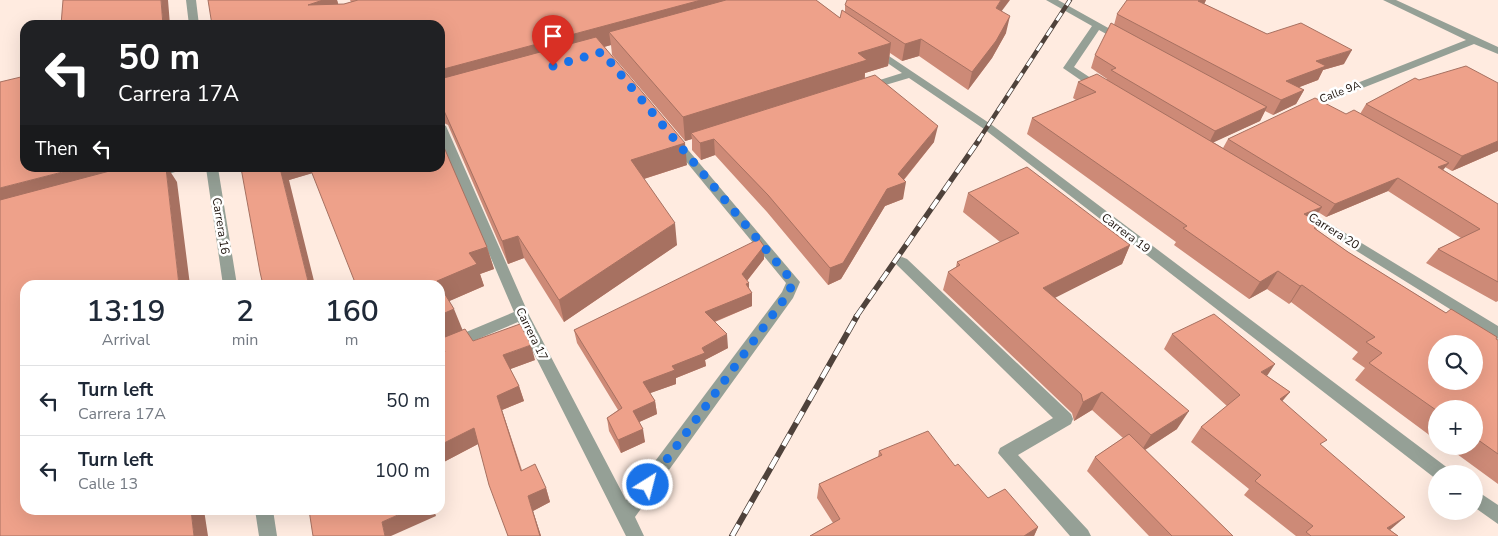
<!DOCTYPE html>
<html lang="en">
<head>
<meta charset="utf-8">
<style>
  :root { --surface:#fff; --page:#f6f6f7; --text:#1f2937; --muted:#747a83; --line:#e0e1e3 }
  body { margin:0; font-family:"Nunito Sans",sans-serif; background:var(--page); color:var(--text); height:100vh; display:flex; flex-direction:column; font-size:19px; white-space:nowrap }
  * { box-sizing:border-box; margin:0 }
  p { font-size:16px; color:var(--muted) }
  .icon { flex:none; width:28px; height:28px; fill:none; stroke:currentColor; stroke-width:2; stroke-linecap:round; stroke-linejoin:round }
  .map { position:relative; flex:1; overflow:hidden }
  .drawer { position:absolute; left:20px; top:280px; width:425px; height:235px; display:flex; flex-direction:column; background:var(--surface); border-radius:15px; box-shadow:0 5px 20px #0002 }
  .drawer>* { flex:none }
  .top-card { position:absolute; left:20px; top:20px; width:425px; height:152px; border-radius:15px; box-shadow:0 5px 20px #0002; background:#202124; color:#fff; overflow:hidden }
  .buttons { position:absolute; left:1428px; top:335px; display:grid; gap:10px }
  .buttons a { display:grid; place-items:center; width:55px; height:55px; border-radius:50%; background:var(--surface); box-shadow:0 5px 20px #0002; font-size:25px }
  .pin { position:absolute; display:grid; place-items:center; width:42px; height:42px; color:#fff; margin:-51px -21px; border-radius:50% 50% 50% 0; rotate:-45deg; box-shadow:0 0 5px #0007 }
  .pin .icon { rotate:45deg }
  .me { position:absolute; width:55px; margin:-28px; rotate:36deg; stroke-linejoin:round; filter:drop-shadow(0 0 4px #0008) }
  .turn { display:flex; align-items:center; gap:18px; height:105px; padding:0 15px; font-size:22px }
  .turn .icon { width:65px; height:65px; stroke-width:2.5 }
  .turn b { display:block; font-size:35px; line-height:42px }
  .then { display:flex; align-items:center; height:48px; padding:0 15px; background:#0003; gap:10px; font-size:19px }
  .eta { display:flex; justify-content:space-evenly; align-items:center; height:85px; text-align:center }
  .eta b { font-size:30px; font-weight:600; line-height:35px }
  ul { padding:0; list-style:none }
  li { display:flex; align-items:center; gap:15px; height:70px; padding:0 15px; border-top:1px solid var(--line) }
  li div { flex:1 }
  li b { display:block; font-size:19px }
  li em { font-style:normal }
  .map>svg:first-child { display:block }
</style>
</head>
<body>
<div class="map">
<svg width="1498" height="536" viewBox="0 0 1498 536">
  <rect width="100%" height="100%" fill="#ffebe0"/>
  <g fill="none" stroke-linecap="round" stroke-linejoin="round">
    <path fill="#95a096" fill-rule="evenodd" d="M186,0h10l3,25h-10z
      M1046,0h12l70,39 -9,2 -20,-11 -25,37 29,19v4h-8l-32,-22 29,-42z
      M1383,0h13l102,47v7l-24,-10 -167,66h-8v-4l167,-66z
      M874,46l118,79 457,344 2,5h-15v5l-452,-350 -75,-51 -37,11h-8v-4l38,-12 -32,-22v-4z
      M440,123l6,3 83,189 97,185 156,-208 4,-9 -116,-141v-4h8l122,144 -7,16 -158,219 9,19h-18l-108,-214 -78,33v-12l74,-31 -74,-173z
      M162,168h19l-2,3 -27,7 -6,-4 2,-3z
      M206,168h12l19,117h-14z
      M1299,205l199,121v13l-204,-127 -1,-3z
      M902,257l5,2 164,155 2,5 -2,5 -53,31 70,75 3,6h-21l-72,-83 2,-5 53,-30 -156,-153 -2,-3 2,-3z
      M1474,489l24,16v19l-24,-17z
      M255,510h18l4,26h-18z"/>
    <defs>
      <path id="rail-far2" d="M978,141l92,-141"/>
      <path id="rail-far1" d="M856,317l123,-177"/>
      <path id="rail" d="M732,536l125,-220"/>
    </defs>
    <use href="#rail-far2" stroke="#4f423b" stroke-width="4.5"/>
    <use href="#rail-far1" stroke="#4f423b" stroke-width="5.5"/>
    <use href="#rail" stroke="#4f423b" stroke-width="6"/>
    <use href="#rail-far2" stroke="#fff" stroke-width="3" stroke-dasharray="9" stroke-linecap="butt"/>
    <use href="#rail-far1" stroke="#fff" stroke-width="4" stroke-dasharray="11" stroke-linecap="butt"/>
    <use href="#rail" stroke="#fff" stroke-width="4.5" stroke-dasharray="13" stroke-linecap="butt"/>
  </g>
  <path fill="#cd8a77" d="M208,0h129l1,4h6l7,-2 -1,-2h466l24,18 5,-7v-6l157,6 4,22 -14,25 -24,32 -49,-34 -17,5 -12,-8 -2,13 -23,7v5l69,64 -30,38 -1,19 -18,7 -44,73 -13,6 -61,-73 -52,-57 -14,5 -9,-10v-11l-7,2 -73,-86 -1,-10 -7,2 83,118 -43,14 33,66 -113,77 -40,-64 -16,6 -60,-139 -8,-4v-96z
    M1206,0l-2,4 63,30 77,30 -21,6 -5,10 -19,7 5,3 -8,14 -23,11 -8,-4 -5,10 -47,21 10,6 5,-9 118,-25h14l6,-10 53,-24 79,3v68l-46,20 -7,-4 -2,3 55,34v97l-2,1 -70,-39 12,-14 23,-11 -73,-47 -62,26 -8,-5 -5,8 4,10 31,22 98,61 52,27v144l-52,-38h28v-37h-38v31l-81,-60 10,-12 -13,-9 6,-7 -67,-50 -2,2 -22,-15 -18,10 -75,-54 2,-3 -149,-108 5,-16 44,-18 -3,-2 5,-16 29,-2v-1l-16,-11 4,-13 19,-30 3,-11z
    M241,168h199l47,79 7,22 -14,5 4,12 -35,15 13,29 11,11 62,19 -25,9 9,17 5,15 -22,9 20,60 24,18 4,14 -17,9 8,25h-33l-30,-92 -38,20v-109l4,-2 -4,-8v-60l-128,-112 -23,7z
    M968,193l162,52 -8,19 -67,33 122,132 -32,21 88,86h-84l-62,-65 8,-14 28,-19 -31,-28 -18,11 -2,-8 -129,-123 5,-18 8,-5 1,-5 43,-20 -37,-30z
    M764,246v13l-17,22 2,8 3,4v13l-37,16 13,26 -23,12 1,6 -30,12v6l-26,9 5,8 2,13 -18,8 6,20 -24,11 -12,-22 -2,-13 11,-8 -41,-67 -3,-13z
    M1172,334l95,42 23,16 -8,9 40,45 68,84 8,6h-102l-52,-41 5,-6 -58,-47 10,-15 26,-21 -63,-57z
    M879,451l76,15 33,32 50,29 -4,9h-224l23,-13 -16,-25 2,-14 59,-27z"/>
  <path fill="#a77161" d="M161,0h7l2,25h-7z
    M323,0h14l5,16 -34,-11z
    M701,0h69l-161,32 2,13 -171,47v-22z
    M1001,0h9l-18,24 4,-16z
    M1200,0h6l-5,11 -3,-10z
    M1010,16l-4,17 -14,25 -24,32 4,-18z
    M921,39l-2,17 -17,5 3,-17z
    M891,43l-3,23 -23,7 -1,10 -173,50 1,6 -7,2 -2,-24 175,-64z
    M1352,50l-8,14 -21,6 -5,10 -39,15 7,-14 30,-20z
    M1304,90l-8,14 -23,11 8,-15z
    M1267,107l-7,14 -52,24 7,-14z
    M938,126l-4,16 -34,42 6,-2 -3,17 -18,7 -44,73 -13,6 2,-17 57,-79 11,-15z
    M714,139l1,16 -14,5 -1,-17z
    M1498,141v10l-46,20 10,-15z
    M685,143l2,22 -53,17 -3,-22z
    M1449,163l-11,13v-9z
    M78,168h80l-158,42v-22z
    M166,168h2l9,14 13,103h-11z
    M280,168h31l2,5 -24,7 26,105h-6z
    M1398,178l-10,13 -62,26 9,-13z
    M1322,207l-11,17 -7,-10z
    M675,223l2,22 -113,77 -5,-22z
    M518,236l6,22 -16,6 -6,-23z
    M1130,245l-8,19 -85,43 6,-19z
    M764,246v13l-22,28v-13z
    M487,247l7,22 -14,5 4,12 -39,17 -5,-13v-5h-2l-1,-4 32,-28z
    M1278,271l-11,18 -18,10 11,-17z
    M749,283v11l3,-1v13l-46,19 -1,-13 41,-28z
    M1302,285l-11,17 -2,2 11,-18z
    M454,309l9,22 -23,10v-26z
    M727,334l1,14 -23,12 1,6 -30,12v6l-31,11 -2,-13z
    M531,345l4,15 -27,10 -5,-15z
    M1275,364l-10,15 -4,-7z
    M519,386l5,15 -22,9 24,75 -29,-89z
    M1102,392l-10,18 -18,11 9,-19z
    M1290,392l-12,14 2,-7z
    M655,401l2,13 -22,10 -2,-13z
    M1189,411l-12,18 -37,24 11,-18z
    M474,428l6,15 -40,21v-19z
    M643,429l2,13 -24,11 -3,-13z
    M546,488l4,14 -17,9 8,25h-1l-12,-40z
    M191,510h13l4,26h-14z
    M409,510h25l2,6 -45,20h-6l-3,-14z
    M1405,517l-15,13 -3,-2z
    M1038,527l-4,9h-10z"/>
  <path fill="#eea18a" stroke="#a77161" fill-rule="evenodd" d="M63,0h98l2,25h-102z
    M208,0h115l-15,5 36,-1 14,-4h343l-261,70v-45h-228z
    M726,0h90l24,18 2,-8 49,33 -33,10 9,7 -184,57 -74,-85z
    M847,0h154l-5,8 14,8 -14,25 -24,31 -51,-33 -16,5 -60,-39z
    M1127,0h73l-2,1 69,33 34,-11 51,27 -36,11 10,5 -40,15 18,9 -23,10 -164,-86z
    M1111,23l156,84 -52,24 -104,-61 5,-2 -21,-13z
    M596,37l89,106 -54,17 44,63 -116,77 -41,-64 -16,5 -61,-137 -1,-1v-24z
    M1466,66l32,17v58l-36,15 -96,-52 49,-26 4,2z
    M1097,74l225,133 -18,7 17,10 -7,4 34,24 98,61 5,-4 46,28 -1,2 2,1v114l-24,-17v-28h-38v1l-67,-47 13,-10 -16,-11 9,-5 -73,-52 -2,1 -22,-15 -18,11 -77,-54 4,-2 -155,-108 64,-26 -18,-10zM1436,344h38v37h-38z
    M875,75l63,51 -40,48 8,8 -19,7 -44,74 -13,5 -62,-73 -54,-56 -14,4 -9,-10z
    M25,76v92h53l-78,20v-106z
    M1315,98l31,16 8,-4 95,53 -11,4 60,37v78l-60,-33 42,-20 -82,-51 -63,26 -107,-65z
    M440,138l47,109 -18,6 8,11 -40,17 2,4h-83l-46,-117h130z
    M1027,167l103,78 -87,43 146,123 -38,24 -49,-43 -19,10 -2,-8 -133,-122 12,-7 -3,-3 62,-29 -51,-40z
    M121,168h27v2l7,-2h11l13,117h-154v225h166l3,26h-194v-336z
    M241,168h39l29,117h-46l-3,-13z
    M759,239l5,7 -22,28 7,9 -3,1 6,9 -47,19 22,22 -25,14 3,5 -33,13 3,4 -32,12 12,19 -22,10 10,18 -25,11 -11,-22 15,-10 -48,-78z
    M440,286l14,23 -14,6z
    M1214,314l61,50 -14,8 29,20 -10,7 47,41 -7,4 85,73 -18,11 11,8h-87l-5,-4 7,-6 -58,-45 6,-6 -60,-48 39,-32 -68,-61z
    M520,324l11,21 -28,10 16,31 -22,10 24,75 14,-7 11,24 -18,8 12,40h-32l-19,-51 -15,-57 -34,17v-90l5,-3 -5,-9v-4l25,-10 8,12z
    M928,431l27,35 3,-2 30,34 17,-9 33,38 -14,9h-214l30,-17 -21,-35 63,-29 -3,-4z
    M1129,434l104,102h-61l-77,-79z
    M309,510h100l-27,12 3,14h-72z"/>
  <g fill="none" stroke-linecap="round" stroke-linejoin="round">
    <path stroke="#1a73e8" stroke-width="9" stroke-dasharray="0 16.2" d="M553,66l49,-14 191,230 -5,12 -140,191"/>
  </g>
  <g text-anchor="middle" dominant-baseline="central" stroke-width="5" stroke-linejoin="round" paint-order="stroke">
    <g font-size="11" fill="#1b100a" stroke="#fff">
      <text transform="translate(1340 92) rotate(-21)">Calle 9A</text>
    </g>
    <g font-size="12" fill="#1b100a" stroke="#fff">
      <text transform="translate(221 226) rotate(81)">Carrera 16</text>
      <text transform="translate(1334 231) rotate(32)">Carrera 20</text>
      <text transform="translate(1126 233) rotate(37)">Carrera 19</text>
      <text transform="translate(532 334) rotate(64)">Carrera 17</text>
    </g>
  </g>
</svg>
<div class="buttons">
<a><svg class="icon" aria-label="search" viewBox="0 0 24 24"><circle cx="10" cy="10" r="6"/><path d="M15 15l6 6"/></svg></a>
<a>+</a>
<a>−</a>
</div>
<div class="pin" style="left:553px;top:66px;background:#d93025"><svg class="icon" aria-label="arrive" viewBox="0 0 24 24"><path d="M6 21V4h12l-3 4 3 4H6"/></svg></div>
<svg class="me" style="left:648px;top:485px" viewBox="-20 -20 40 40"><circle r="17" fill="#1a73e8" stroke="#fff" stroke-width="3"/><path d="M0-11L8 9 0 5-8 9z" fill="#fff"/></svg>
<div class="top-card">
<div class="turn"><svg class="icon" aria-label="left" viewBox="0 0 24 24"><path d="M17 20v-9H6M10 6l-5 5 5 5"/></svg><div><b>50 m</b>Carrera 17A</div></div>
<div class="then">Then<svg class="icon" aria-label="left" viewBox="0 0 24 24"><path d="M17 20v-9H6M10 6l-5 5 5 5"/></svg></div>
</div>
<section class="drawer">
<div class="eta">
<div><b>13:19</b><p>Arrival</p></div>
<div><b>2</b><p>min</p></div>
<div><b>160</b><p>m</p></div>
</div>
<ul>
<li><svg class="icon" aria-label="left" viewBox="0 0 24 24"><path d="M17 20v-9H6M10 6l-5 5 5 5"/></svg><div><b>Turn left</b><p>Carrera 17A</p></div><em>50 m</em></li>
<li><svg class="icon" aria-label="left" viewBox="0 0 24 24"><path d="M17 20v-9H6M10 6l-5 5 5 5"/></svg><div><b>Turn left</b><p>Calle 13</p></div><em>100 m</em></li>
</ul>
</section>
</div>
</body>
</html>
